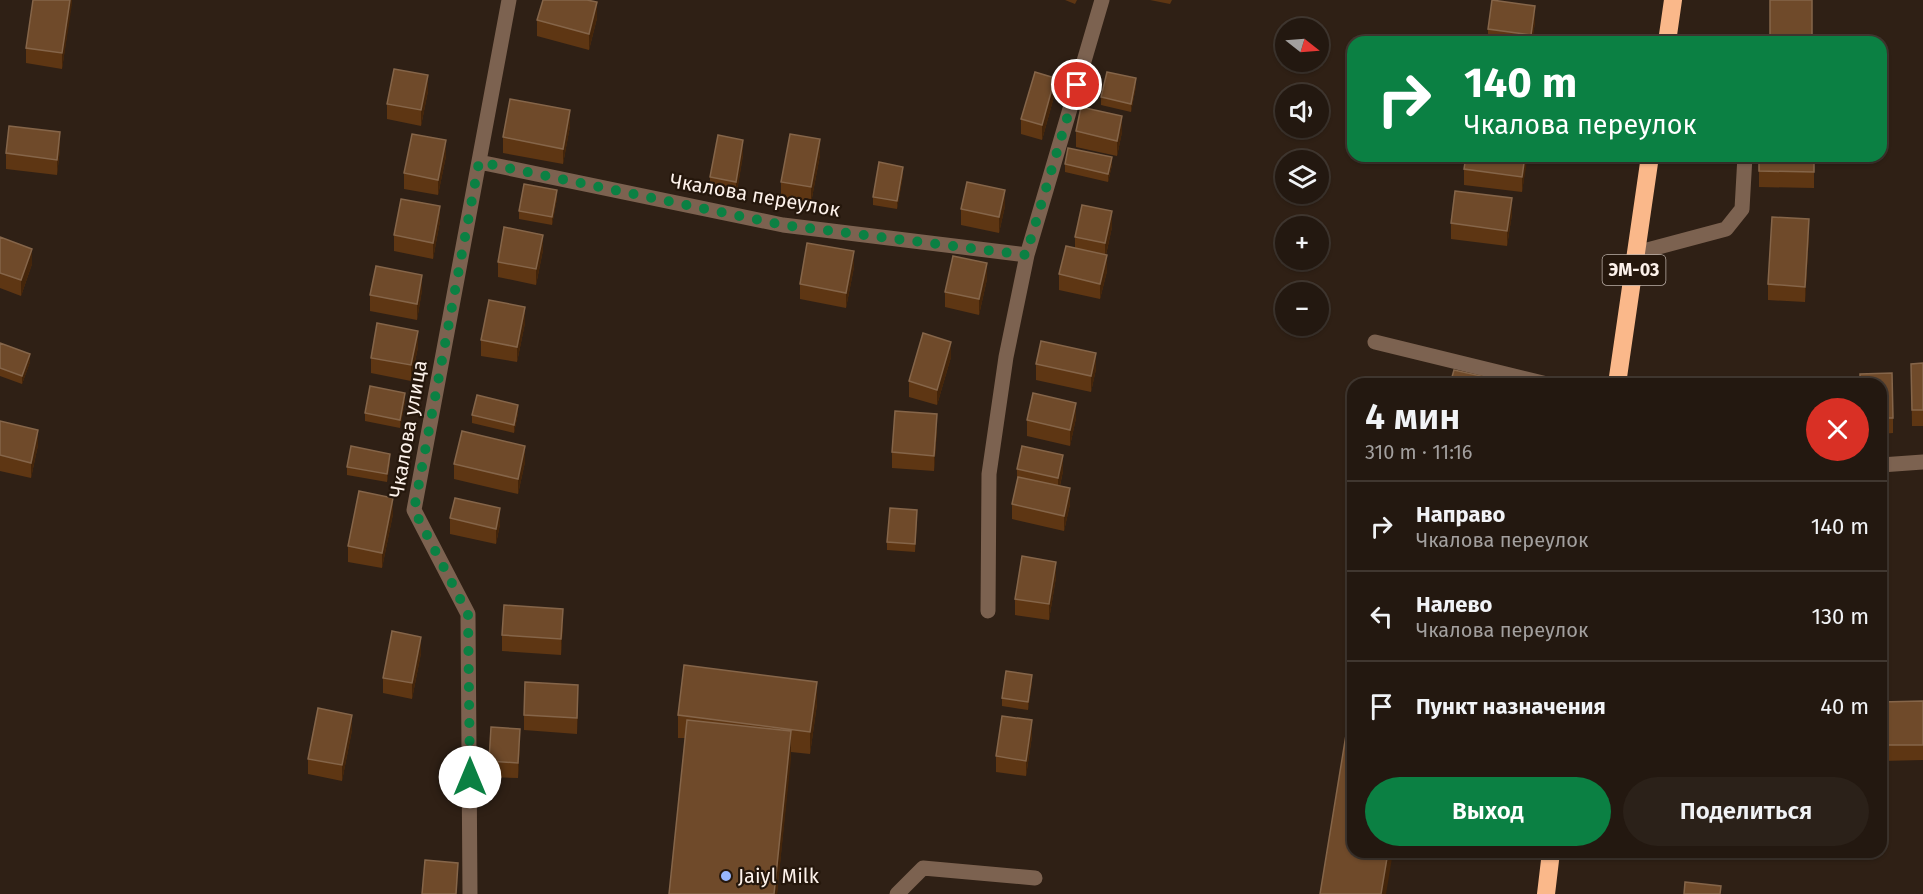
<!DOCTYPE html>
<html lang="ru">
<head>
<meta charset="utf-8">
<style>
  :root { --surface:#231810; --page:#2b2119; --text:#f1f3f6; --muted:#a3a09f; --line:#403730; --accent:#0b8043 }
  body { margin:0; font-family:"Fira Sans",sans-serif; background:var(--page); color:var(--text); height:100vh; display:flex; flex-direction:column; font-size:22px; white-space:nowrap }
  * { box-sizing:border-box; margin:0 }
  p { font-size:20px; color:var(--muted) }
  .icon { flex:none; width:33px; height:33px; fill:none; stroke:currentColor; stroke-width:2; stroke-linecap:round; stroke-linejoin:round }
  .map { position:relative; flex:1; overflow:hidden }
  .details { position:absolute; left:1347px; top:378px; width:540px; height:480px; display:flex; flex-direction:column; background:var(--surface); border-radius:18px; box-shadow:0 2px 4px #0004,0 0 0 2px var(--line) }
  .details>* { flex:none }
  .top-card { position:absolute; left:1347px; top:36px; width:540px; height:126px; border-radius:18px; box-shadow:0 2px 4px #0004,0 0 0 2px var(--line); background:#0b8043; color:#fff; overflow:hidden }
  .needle { width:39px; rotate:107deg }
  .buttons { position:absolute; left:1275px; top:18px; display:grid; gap:12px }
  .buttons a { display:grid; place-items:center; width:54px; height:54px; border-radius:50%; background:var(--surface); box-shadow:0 2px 4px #0004,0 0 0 2px var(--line); font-size:30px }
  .pin { position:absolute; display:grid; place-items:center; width:51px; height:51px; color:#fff; margin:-26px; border:3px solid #fff; border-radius:50%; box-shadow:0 2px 6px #0007 }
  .me { position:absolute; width:66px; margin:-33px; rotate:0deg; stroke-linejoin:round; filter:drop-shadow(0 0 4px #0008) }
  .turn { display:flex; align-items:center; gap:21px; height:126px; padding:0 18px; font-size:27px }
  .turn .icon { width:78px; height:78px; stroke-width:2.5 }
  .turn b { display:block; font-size:42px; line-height:51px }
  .round { display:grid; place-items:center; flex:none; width:63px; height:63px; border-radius:32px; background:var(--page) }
  .summary { display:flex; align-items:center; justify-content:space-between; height:102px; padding:0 18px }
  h1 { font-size:36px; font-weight:600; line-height:45px }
  .cta { display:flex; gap:12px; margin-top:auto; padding:12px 18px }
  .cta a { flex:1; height:69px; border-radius:36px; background:var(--accent); color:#fff; font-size:24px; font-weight:600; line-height:69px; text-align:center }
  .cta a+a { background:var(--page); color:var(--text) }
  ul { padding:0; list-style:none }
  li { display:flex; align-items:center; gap:18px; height:90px; padding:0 18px; border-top:2px solid var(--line) }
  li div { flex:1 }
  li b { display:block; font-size:22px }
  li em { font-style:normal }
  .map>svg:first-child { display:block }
</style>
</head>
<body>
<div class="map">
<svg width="1923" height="894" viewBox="0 0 1923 894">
  <rect width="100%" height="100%" fill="#2f2015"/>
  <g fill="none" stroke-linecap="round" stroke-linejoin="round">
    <path stroke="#7c6250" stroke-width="15" d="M479,162l304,63 244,30
      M1636,253l90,-24 16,-20 3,-53
      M1375,342l172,42
      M1881,465l42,-3
      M988,611l1,-137 17,-117 21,-102 75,-255
      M470,894l-2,-280 -54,-104 95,-510
      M897,894l26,-26 112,10"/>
    <path stroke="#fab88a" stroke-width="18" d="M1667,42l6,-42
      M1617,384l33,-228
      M1546,894l5,-42"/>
  </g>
  <path fill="#5e3613" d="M72,0l-10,69 -36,-6v-15z
    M1065,0h12l-2,4z
    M1150,0h22l-2,4z
    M597,18l-8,32 -52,-14v-16z
    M1535,22l-3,20h-44v-13z
    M1136,86l-5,26 -30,-7v-8z
    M428,91l-7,35 -34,-7v-15z
    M1055,93l-13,47 -21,-6v-15z
    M570,126l-7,38 -60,-11v-16z
    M1076,131l46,1 -5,24 -41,-9z
    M60,148l-3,27 -51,-6v-16z
    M743,155l-7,42 -26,-5v-15z
    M820,155l-9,48 -30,-6v-15z
    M446,156l-8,39 -34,-6v-16z
    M1527,156l-5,36 -58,-7v-16z
    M1759,156h55v32l-55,-1z
    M1065,164l47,1 -4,17 -43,-10z
    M903,175l-6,34 -24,-4v-8z
    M557,198l-5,27 -33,-6v-8z
    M1005,206l-6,27 -38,-8v-16z
    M1512,214l-5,32 -56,-7v-16z
    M440,221l-7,38 -39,-8v-16z
    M1112,227l-6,28 1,16 -7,28 -41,-9v-16l16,-26v-11z
    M1809,235l-4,67 -37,-2v-16z
    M0,237l32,27 -11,32 -21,-8z
    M543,250l-7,35 -38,-8v-15z
    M854,267l-8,41 -46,-9v-15z
    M987,279l-8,36 -34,-8v-15z
    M422,290l-5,30 -47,-9v-16z
    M525,323l-8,39 -36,-6v-16z
    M0,343l30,19 -8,22 -22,-8z
    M418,347l-7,34 -40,-8v-15z
    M951,357l-14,48 -28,-8v-16z
    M1923,363v63h-11l-1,-62z
    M1036,364l60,5 -5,23 -55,-12z
    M1881,384l12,34v15l-12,1z
    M405,401l-5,27 -35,-7v-8z
    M518,413l-4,20 -42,-10v-8z
    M1076,418l-6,28 -43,-10v-16z
    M0,421l38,24 -7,33 -31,-7z
    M937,429l-3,42 -42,-3v-16z
    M390,462l-3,20 -40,-7v-8z
    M525,462l-7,32 -64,-15v-15z
    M1017,469l46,2 -3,15 10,18 -6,27 -52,-12v-15l5,-24z
    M393,514l-11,54 -34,-6v-16z
    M450,518l50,6 -4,20 -46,-10z
    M917,518l-2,34 -28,-2v-8z
    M1056,577l-7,43 -34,-5v-16z
    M563,624l-2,31 -59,-4v-16z
    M421,653l-9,46 -29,-6v-15z
    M1032,683l-4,27 -26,-4v-8z
    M578,701l-1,33 -53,-4v-15z
    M1923,701v59l-42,1v-59z
    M817,704l-7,50 -19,-2 -14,142h-108l16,-156h-7v-23z
    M352,730l-10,51 -34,-7v-15z
    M1032,736l-6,40 -30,-4v-16z
    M520,744l-2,34 -29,-1v-16z"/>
  <path fill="#44250a" d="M70,0h2v4l-10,65v-16z
    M597,2v16l-8,32v-16z
    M1535,6v16l-3,20h-1z
    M428,75v16l-7,35v-16z
    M1055,78v15l-13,47v-15z
    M1136,78v8l-5,26v-8z
    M570,110v16l-7,38v-15z
    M1122,116v16l-5,24v-15z
    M60,132v16l-3,27v-15z
    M820,139v16l-9,48v-16z
    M446,140v16l-8,39v-15z
    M743,140v15l-7,42v-15z
    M1525,156h2v5l-5,31v-15z
    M1112,157v8l-4,17v-8z
    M903,167v8l-6,34v-8z
    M557,190v8l-5,27v-8z
    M1005,190v16l-6,27v-16z
    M1512,198v16l-5,32v-15z
    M440,206v15l-7,38v-16z
    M1112,211v16l-7,32v-16z
    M1809,219v16l-4,67v-15z
    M543,235v15l-7,35v-16z
    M32,249v15l-11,32v-16z
    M854,251v16l-8,41v-15z
    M1107,255v16l-7,28v-15z
    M987,263v16l-8,36v-16z
    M422,275v15l-5,30v-16z
    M525,307v16l-8,39v-15z
    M418,331v16l-7,34v-16z
    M951,342v15l-14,48v-15z
    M1096,353v16l-5,23v-16z
    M30,354v8l-8,22v-8z
    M405,393v8l-5,27v-8z
    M1076,403v15l-6,28v-16z
    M518,405v8l-4,20v-8z
    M937,414v15l-3,42v-15z
    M38,430v15l-7,33v-15z
    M525,446v16l-7,32v-15z
    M390,454v8l-3,20v-8z
    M1063,455v16l-5,23v-16z
    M1070,488v16l-6,27v-15z
    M393,498v16l-11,54v-15z
    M500,508v16l-4,20v-15z
    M1056,562v15l-7,43v-16z
    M563,609v15l-2,31v-16z
    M421,637v16l-9,46v-16z
    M1032,675v8l-4,27v-8z
    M817,682v22l-7,50v-22z
    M578,685v16l-1,33v-16z
    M352,715v15l-10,51v-16z
    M1032,720v16l-6,40v-15z
    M520,729v15l-2,34v-15z
    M791,731v28l-14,135h-3z
    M1388,852h5l-7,42h-5z
    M458,863l-1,31h-1z"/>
  <path fill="#6f4a2a" stroke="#856549" stroke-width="1.5" d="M33,0h37l-8,53 -36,-5z
    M543,0h44l10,2 -8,32 -52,-14z
    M1492,0l43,6 -4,29 -43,-6z
    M1770,0h42v42h-42z
    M394,69l34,6 -7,35 -34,-6z
    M1035,72l20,6 -13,47 -21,-6z
    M1107,72l29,6 -5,26 -30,-7z
    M510,99l60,11 -7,39 -60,-12z
    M1081,107l41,9 -5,25 -41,-10z
    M9,126l51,6 -3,28 -51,-7z
    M412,134l34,6 -8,40 -34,-7z
    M790,134l30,5 -9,48 -30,-5z
    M718,135l25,5 -7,42 -26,-5z
    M1068,148l44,9 -4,17 -43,-10z
    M1466,156h59l-3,21 -58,-8z
    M1759,156h55v16l-55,-1z
    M879,162l24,5 -6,34 -24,-4z
    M967,182l38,8 -6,27 -38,-8z
    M524,184l33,6 -5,27 -33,-6z
    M1455,191l57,7 -5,33 -56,-8z
    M401,199l39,7 -7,37 -39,-8z
    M1082,205l30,6 -7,32 -30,-6z
    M1772,217l37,2 -4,68 -37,-3z
    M504,227l39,8 -7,34 -38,-7z
    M0,237l32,12 -11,31 -21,-7z
    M807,243l47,8 -8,42 -46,-9z
    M1066,246l41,9 -7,29 -41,-10z
    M953,256l34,7 -8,36 -34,-7z
    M376,266l46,9 -5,29 -47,-9z
    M489,300l36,7 -8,40 -36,-7z
    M377,323l41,8 -7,34 -40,-7z
    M923,333l28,9 -14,48 -28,-9z
    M1041,341l55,12 -5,23 -55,-12z
    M0,343l30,11 -8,22 -22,-8z
    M1923,363v47h-11l-1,-46z
    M1454,370l45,10v4h-49z
    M1892,373l1,45h-12v-34h-21v-10z
    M370,386l35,7 -5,27 -35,-7z
    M1033,393l43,10 -6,27 -43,-10z
    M477,395l41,10 -4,20 -42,-10z
    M895,411l42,3 -3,42 -42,-4z
    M0,421l38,9 -7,33 -31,-8z
    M462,431l63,15 -7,33 -64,-15z
    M351,446l39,8 -3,20 -40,-7z
    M1022,446l41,9 -5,23 -41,-9z
    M1018,477l52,11 -6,28 -52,-12z
    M359,491l34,7 -11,55 -34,-7z
    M455,498l45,10 -4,21 -46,-11z
    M890,508l27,2 -2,34 -28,-2z
    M1022,556l34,6 -7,42 -34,-5z
    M504,605l59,4 -2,30 -59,-4z
    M392,631l29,6 -9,46 -29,-5z
    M684,665l133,17 -7,50 -132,-17z
    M1006,671l26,4 -4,27 -26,-4z
    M525,682l53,3 -1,33 -53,-3z
    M1353,692v160h35l-7,42h-61z
    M1923,701v44h-42v-43z
    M318,708l34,7 -10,50 -34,-6z
    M1002,716l30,4 -6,41 -30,-5z
    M687,720l104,11 -17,163h-105z
    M491,727l29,2 -2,34 -29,-2z
    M425,860l33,3 -2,31h-34z
    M1685,882l36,4 -1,8h-36z"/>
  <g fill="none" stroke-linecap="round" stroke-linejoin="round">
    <path stroke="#0b8043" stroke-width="10" stroke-dasharray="0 18" d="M470,777l-2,-163 -54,-104 65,-348 304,63 243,30 51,-170"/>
  </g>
  <circle fill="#97b6fd" stroke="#25170c" stroke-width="2" cx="726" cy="876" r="6"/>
  <g text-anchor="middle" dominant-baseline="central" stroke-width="4.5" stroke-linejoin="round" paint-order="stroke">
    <rect fill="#25170c" stroke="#bcb0a8" stroke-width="1.5" x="1602.5" y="255" width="63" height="30" rx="4.5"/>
    <g font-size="18" font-weight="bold" fill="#fdf2eb">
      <text x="1634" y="270">ЭМ-03</text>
    </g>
    <g font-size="20" fill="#fdf2eb" stroke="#25170c">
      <text transform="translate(755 195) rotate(10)">Чкалова переулок</text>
      <text transform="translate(408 429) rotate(-80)">Чкалова улица</text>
    </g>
    <g font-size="20" fill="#fdf2eb" stroke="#25170c" text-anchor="start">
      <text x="738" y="876">Jaiyl Milk</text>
    </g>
  </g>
</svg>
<div class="buttons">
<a><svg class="needle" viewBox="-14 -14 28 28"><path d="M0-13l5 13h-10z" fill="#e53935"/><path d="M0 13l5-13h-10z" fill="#a3a09f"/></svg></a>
<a><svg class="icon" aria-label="sound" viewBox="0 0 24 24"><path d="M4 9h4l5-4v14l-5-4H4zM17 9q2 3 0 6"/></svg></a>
<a><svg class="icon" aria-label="layers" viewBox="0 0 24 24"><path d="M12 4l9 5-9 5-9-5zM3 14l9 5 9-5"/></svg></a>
<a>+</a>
<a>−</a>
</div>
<div class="pin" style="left:1077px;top:85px;background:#d93025"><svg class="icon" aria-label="arrive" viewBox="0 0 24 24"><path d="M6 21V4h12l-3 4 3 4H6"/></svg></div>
<svg class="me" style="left:470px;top:777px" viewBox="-20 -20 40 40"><circle r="19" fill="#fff"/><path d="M0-13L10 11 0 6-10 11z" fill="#0b8043"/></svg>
<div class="top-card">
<div class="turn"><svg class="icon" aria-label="right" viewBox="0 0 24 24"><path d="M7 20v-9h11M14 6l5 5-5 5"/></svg><div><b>140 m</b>Чкалова переулок</div></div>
</div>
<section class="details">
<div class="summary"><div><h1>4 мин</h1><p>310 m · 11:16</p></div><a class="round" style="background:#d93025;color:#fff"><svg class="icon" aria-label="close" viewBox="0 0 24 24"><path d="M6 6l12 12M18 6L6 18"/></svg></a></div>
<ul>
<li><svg class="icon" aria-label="right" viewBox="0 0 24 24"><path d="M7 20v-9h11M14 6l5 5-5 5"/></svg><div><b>Направо</b><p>Чкалова переулок</p></div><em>140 m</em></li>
<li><svg class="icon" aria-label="left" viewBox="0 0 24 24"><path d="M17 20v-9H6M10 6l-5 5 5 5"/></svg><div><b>Налево</b><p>Чкалова переулок</p></div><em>130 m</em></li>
<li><svg class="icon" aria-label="arrive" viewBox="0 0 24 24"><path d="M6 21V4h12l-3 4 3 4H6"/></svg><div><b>Пункт назначения</b></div><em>40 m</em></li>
</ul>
<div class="cta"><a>Выход</a><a>Поделиться</a></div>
</section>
</div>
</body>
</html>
